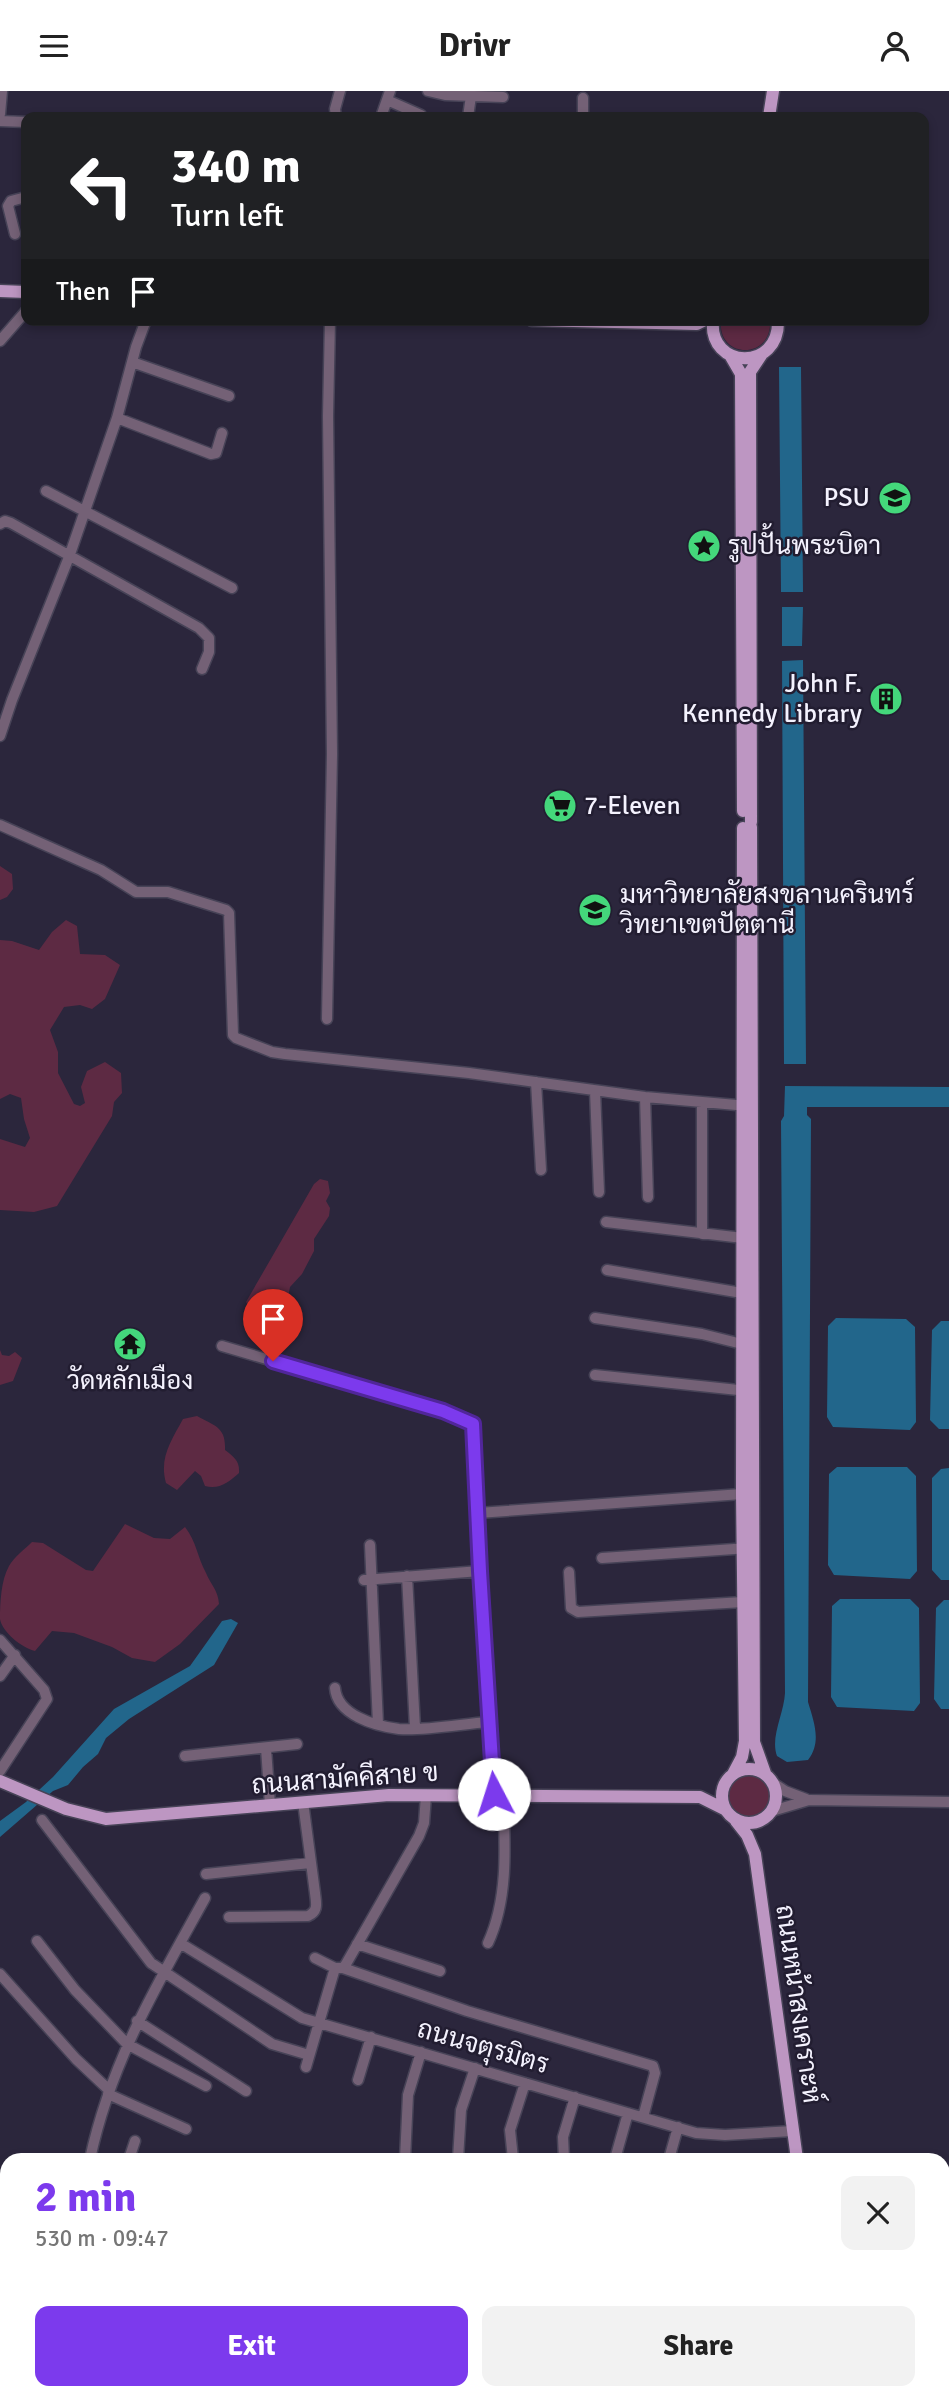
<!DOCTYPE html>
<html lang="en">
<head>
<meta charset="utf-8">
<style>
  :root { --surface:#fff; --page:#f2f2f2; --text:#222; --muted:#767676; --accent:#7c3aed }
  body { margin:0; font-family:Signika,Sarabun,sans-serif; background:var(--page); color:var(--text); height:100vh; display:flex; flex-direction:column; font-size:26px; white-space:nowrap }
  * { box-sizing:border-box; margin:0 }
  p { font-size:23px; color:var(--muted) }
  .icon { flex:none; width:38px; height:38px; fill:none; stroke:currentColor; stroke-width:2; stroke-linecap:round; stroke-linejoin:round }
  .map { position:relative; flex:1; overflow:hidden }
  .panel { position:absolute; left:0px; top:2062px; width:950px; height:247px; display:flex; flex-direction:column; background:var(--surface); border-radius:21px 21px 0 0; box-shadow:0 4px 10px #0003 }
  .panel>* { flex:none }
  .banner { position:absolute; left:21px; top:21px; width:908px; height:214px; border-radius:14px; box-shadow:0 4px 10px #0003; background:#202124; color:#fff; overflow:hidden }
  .pin { position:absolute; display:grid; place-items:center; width:60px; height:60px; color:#fff; margin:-72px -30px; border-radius:50% 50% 50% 0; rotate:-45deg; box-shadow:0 0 7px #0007 }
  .pin .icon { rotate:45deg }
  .me { position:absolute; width:77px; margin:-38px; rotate:355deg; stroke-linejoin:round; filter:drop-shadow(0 0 5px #0008) }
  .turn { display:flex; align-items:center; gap:24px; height:147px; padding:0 35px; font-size:32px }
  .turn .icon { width:91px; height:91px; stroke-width:2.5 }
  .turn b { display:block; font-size:49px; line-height:60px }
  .then { display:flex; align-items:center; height:66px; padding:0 35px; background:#0003; gap:14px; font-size:26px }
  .round { display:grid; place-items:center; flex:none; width:74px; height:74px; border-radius:14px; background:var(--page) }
  .summary { display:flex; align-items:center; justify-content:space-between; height:119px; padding:0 35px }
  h1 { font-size:42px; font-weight:700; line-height:52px; color:var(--accent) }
  .action { display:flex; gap:14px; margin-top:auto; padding:14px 35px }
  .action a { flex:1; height:80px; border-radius:14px; background:var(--accent); color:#fff; font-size:28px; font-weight:700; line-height:80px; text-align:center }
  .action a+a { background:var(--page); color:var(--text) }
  header { display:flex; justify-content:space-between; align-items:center; height:91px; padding:0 35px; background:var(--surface); font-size:32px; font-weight:700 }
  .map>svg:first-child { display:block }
</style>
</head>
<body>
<header><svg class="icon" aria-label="menu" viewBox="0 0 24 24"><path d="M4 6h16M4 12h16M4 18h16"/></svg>Drivr<svg class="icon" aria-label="person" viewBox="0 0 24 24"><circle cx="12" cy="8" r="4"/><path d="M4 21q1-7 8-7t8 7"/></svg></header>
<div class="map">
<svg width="949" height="2307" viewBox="0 0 949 2307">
  <rect width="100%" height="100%" fill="#2b263c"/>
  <path fill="#5d2a43" d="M721,229h49c3,40 -53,40 -49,0z
    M0,775l12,8 1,15 -6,8 -7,3z
    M66,829l11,6 3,28 25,1 15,10 -15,34 -13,10 -12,-4 -16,2 -14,23 8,22v21l16,31 6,2 5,-3 -4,-16 6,-16 18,-9 16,11 1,20 -8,9 -2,14 -55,90 -23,6 -34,-2v-71l25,8 5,-9 -6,-19 -3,-21 -11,-4 -10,5v-159l12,1 27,9 13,-18z
    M320,1088l8,2 2,12 -4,8 4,7 -1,8 -15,23v12l-12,23 -12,13 -6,32 -17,21 -8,-1 -8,-12 6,-13 -7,-5 -4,-7 68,-118z
    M0,1259l2,5 7,1 6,-4 7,6 -9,23 -13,4z
    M197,1325c18,10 29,11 28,34 9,7 15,11 14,23 -10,9 -20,17 -34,13l-4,-10 -6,-5 -18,19 -11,-7c-7,-25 5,-42 17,-64z
    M125,1433l29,14 16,1 15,-12c12,16 12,29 21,46 5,12 12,17 13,31l-39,40 -25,18 -23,-4 -20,-11 -38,-14 -22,-2 -17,20c-13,-3 -33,-19 -35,-32 0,-16 1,-39 9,-53 5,-9 16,-17 23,-24l11,1 43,27 7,1z
    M728 1706a21 21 0 1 1 42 0a21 21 0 1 1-42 0Z"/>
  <path fill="#22668b" d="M779,276h22l2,225h-22z
    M782,516h21l-1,39h-20z
    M803,569l3,404h-22l-2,-403z
    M785,995l164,1v20h-142v8l4,4 -3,583c6,20 14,40 0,58l-21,2 -10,-6c-7,-19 7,-42 8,-63l-4,-572 3,-5z
    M836,1227l70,1 9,8 1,95 -6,8 -77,-3 -6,-10 1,-91z
    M941,1230h8v108h-10l-9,-9 2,-90z
    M837,1376h70l9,9 1,95 -7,8 -76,-4 -6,-10 1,-91z
    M949,1377v112h-8l-9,-10v-92l9,-9z
    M840,1508h70l9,9 1,95 -6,8 -77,-4 -6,-10 1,-91z
    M944,1509h5v109h-8l-7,-10 2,-91z
    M231,1528l7,4 -24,42 -85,54 -23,19 -8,16 -15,13 -15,18 -15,6 -53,46v-16l26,-19 27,-25 61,-68 76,-43 32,-45z"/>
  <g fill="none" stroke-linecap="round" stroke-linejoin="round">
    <defs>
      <path id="minor" d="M428,0l17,4 58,2
        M387,9l34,15
        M0,23l2,-23
        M336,26l-1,-8 5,-18
        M381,26l9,-26
        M468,26l3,-21
        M583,26v-19
        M0,30l26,1
        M15,143l-7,-28 3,-5 15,-4
        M0,250l26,-30
        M132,271l97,34
        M117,327l94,36 5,-1 6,-20
        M46,400l186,97
        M0,433l5,-3 6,2 188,105 10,10v14l-7,17
        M0,645l12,-36 57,-143 48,-139 19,-71 10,-27
        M0,734l101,45 35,22h32l58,18 3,3 4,122 3,3 36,14 13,2 184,19 176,24 103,9
        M327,928l5,-265 -4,-338 2,-96
        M536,991l5,88
        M595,1000l4,101
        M645,1006l3,100
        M702,1011v132
        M606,1131l137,16
        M607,1179l135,23
        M595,1227l107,16 40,10
        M222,1255l221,65 30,13 7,147 14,223
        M595,1284l153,16
        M478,1422l264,-19
        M370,1454l8,179
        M602,1467l147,-10
        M569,1481l2,36 7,4 165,-10
        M407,1485l8,152
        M364,1489l116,-9
        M0,1549l44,50 3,9 -47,72
        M0,1585l15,-21
        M335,1597c2,27 40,38 64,41 26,2 63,-5 89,-7
        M266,1657l4,57
        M185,1665l112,-12
        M773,1692l12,8 21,8
        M772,1720l37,-11 140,2
        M42,1729l109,143 121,81 37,11
        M206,1783l104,-11
        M229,1826l79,-1c11,-5 8,-13 7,-23l-12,-91
        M37,1850l38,49 52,54 79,42
        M180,1852l122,75 394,115 29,2 68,-4
        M488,1852c21,-45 17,-101 15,-149
        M357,1853l83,27
        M315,1867l20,10h8l3,-4 73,-128 5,-13 2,-28
        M343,1877l124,43 186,55 2,7 -12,44
        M0,1883l76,85 33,31
        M137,1930l109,70
        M306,1976l29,-99
        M358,1989l13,-43
        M108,2003l78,35
        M90,2068c21,-98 67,-174 115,-261
        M129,2068l6,-18
        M405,2068l3,-64 13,-43
        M458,2068l3,-49 14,-42
        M513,2068l-3,-29 15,-47
        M564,2068l-1,-22 12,-40
        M615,2068l13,-46
        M669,2068l9,-32
        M943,2161h6
        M943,2255h6
        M943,2290l5,17
        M65,2301l2,6
        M162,2301l2,6
        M635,2301v6
        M914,2301l6,6
        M190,2307l2,-6
        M246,2307l2,-6
        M360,2307l2,-6"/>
      <path id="major" d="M769,26l4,-26
        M0,200l26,1
        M532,229l165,4 8,-4
        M713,229c-5,50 67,52 65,0
        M730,264l11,19 2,437
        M751,731l-1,-450 12,-18
        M751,736l3,915 11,31
        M722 1705a27 27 0 1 1 54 0a27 27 0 1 1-54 0Z
        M733,1683l9,-17 3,-16 -3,-247 1,-666
        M0,1690l66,28 40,10 283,-24 311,2 26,13
        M736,1730l11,14 8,19 42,305
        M852,2301l1,6"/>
    </defs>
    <use href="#minor" stroke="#474357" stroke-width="13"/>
    <use href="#major" stroke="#474357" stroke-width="15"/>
    <use href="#minor" stroke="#746176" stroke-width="10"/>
    <use href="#major" stroke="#bd96c2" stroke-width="12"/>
  </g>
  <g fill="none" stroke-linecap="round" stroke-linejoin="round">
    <defs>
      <path id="route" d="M273,1270l170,50 30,13 7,147 14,223"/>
    </defs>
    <use href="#route" stroke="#51269a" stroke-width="18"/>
    <use href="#route" stroke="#7c3aed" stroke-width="12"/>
  </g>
  <defs>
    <symbol id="university-disc" viewBox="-11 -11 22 22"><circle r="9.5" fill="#44d77b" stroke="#221d31"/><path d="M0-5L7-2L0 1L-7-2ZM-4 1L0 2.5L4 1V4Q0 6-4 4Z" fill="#111"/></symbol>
    <symbol id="sight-disc" viewBox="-11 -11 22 22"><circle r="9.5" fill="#44d77b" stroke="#221d31"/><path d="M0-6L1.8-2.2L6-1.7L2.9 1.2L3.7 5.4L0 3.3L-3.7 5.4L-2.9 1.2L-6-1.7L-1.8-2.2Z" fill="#111"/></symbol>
    <symbol id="building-disc" viewBox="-11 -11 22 22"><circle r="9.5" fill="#44d77b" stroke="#221d31"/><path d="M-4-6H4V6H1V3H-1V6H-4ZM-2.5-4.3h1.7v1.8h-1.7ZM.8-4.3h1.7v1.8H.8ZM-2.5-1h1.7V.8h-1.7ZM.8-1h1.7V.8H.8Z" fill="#111"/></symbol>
    <symbol id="supermarket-disc" viewBox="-11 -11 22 22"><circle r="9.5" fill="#44d77b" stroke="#221d31"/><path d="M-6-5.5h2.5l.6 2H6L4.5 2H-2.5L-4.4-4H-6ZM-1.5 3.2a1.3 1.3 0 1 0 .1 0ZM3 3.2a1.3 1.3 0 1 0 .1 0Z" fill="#111"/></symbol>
    <symbol id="temple-disc" viewBox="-11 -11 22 22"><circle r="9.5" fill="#44d77b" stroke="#221d31"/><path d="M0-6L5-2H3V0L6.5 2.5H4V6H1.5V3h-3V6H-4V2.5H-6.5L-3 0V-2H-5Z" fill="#111"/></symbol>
  </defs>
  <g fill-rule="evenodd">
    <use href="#university-disc" x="876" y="388" width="38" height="38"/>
    <use href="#sight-disc" x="685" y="436" width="38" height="38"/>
    <use href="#building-disc" x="867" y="589" width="38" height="38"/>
    <use href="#supermarket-disc" x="541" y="696" width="38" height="38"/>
    <use href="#university-disc" x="576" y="800" width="38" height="38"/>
    <use href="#temple-disc" x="111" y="1234" width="38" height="38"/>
  </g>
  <g text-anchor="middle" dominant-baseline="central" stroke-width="5" stroke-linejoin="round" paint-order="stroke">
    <g font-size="26" fill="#f4f2fe" stroke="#221d31" text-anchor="start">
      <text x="870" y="407" text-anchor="end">PSU</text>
      <text x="728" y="455">รูปปั้นพระบิดา</text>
      <text x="862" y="593" text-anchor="end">John F.<tspan x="862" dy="30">Kennedy Library</tspan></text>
      <text x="584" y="715">7-Eleven</text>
      <text x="620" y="804">มหาวิทยาลัยสงขลานครินทร์<tspan x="620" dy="30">วิทยาเขตปัตตานี</tspan></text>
      <text x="130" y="1290" text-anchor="middle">วัดหลักเมือง</text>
    </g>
    <g font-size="26" fill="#f4f2fe" stroke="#221d31">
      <text transform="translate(345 1688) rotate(-4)">ถนนสามัคคีสาย ข</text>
      <text transform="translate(798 1913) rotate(82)">ถนนหน้าสงเคราะห์</text>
      <text transform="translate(483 1956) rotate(16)">ถนนจตุรมิตร</text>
    </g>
  </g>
</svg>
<div class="pin" style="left:273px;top:1270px;background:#d93025"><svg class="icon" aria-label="arrive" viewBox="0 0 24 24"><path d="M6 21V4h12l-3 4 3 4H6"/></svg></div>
<svg class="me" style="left:494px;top:1703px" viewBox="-20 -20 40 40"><circle r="19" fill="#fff"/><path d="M0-13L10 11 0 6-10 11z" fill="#7c3aed"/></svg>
<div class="banner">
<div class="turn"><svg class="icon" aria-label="left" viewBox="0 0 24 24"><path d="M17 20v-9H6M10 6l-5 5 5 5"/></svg><div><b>340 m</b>Turn left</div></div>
<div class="then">Then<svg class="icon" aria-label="arrive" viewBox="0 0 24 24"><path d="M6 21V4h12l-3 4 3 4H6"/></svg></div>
</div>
<section class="panel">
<div class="summary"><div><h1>2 min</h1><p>530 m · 09:47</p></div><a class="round"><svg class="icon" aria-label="close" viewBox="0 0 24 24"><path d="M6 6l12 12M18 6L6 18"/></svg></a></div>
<div class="action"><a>Exit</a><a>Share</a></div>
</section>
</div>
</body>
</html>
